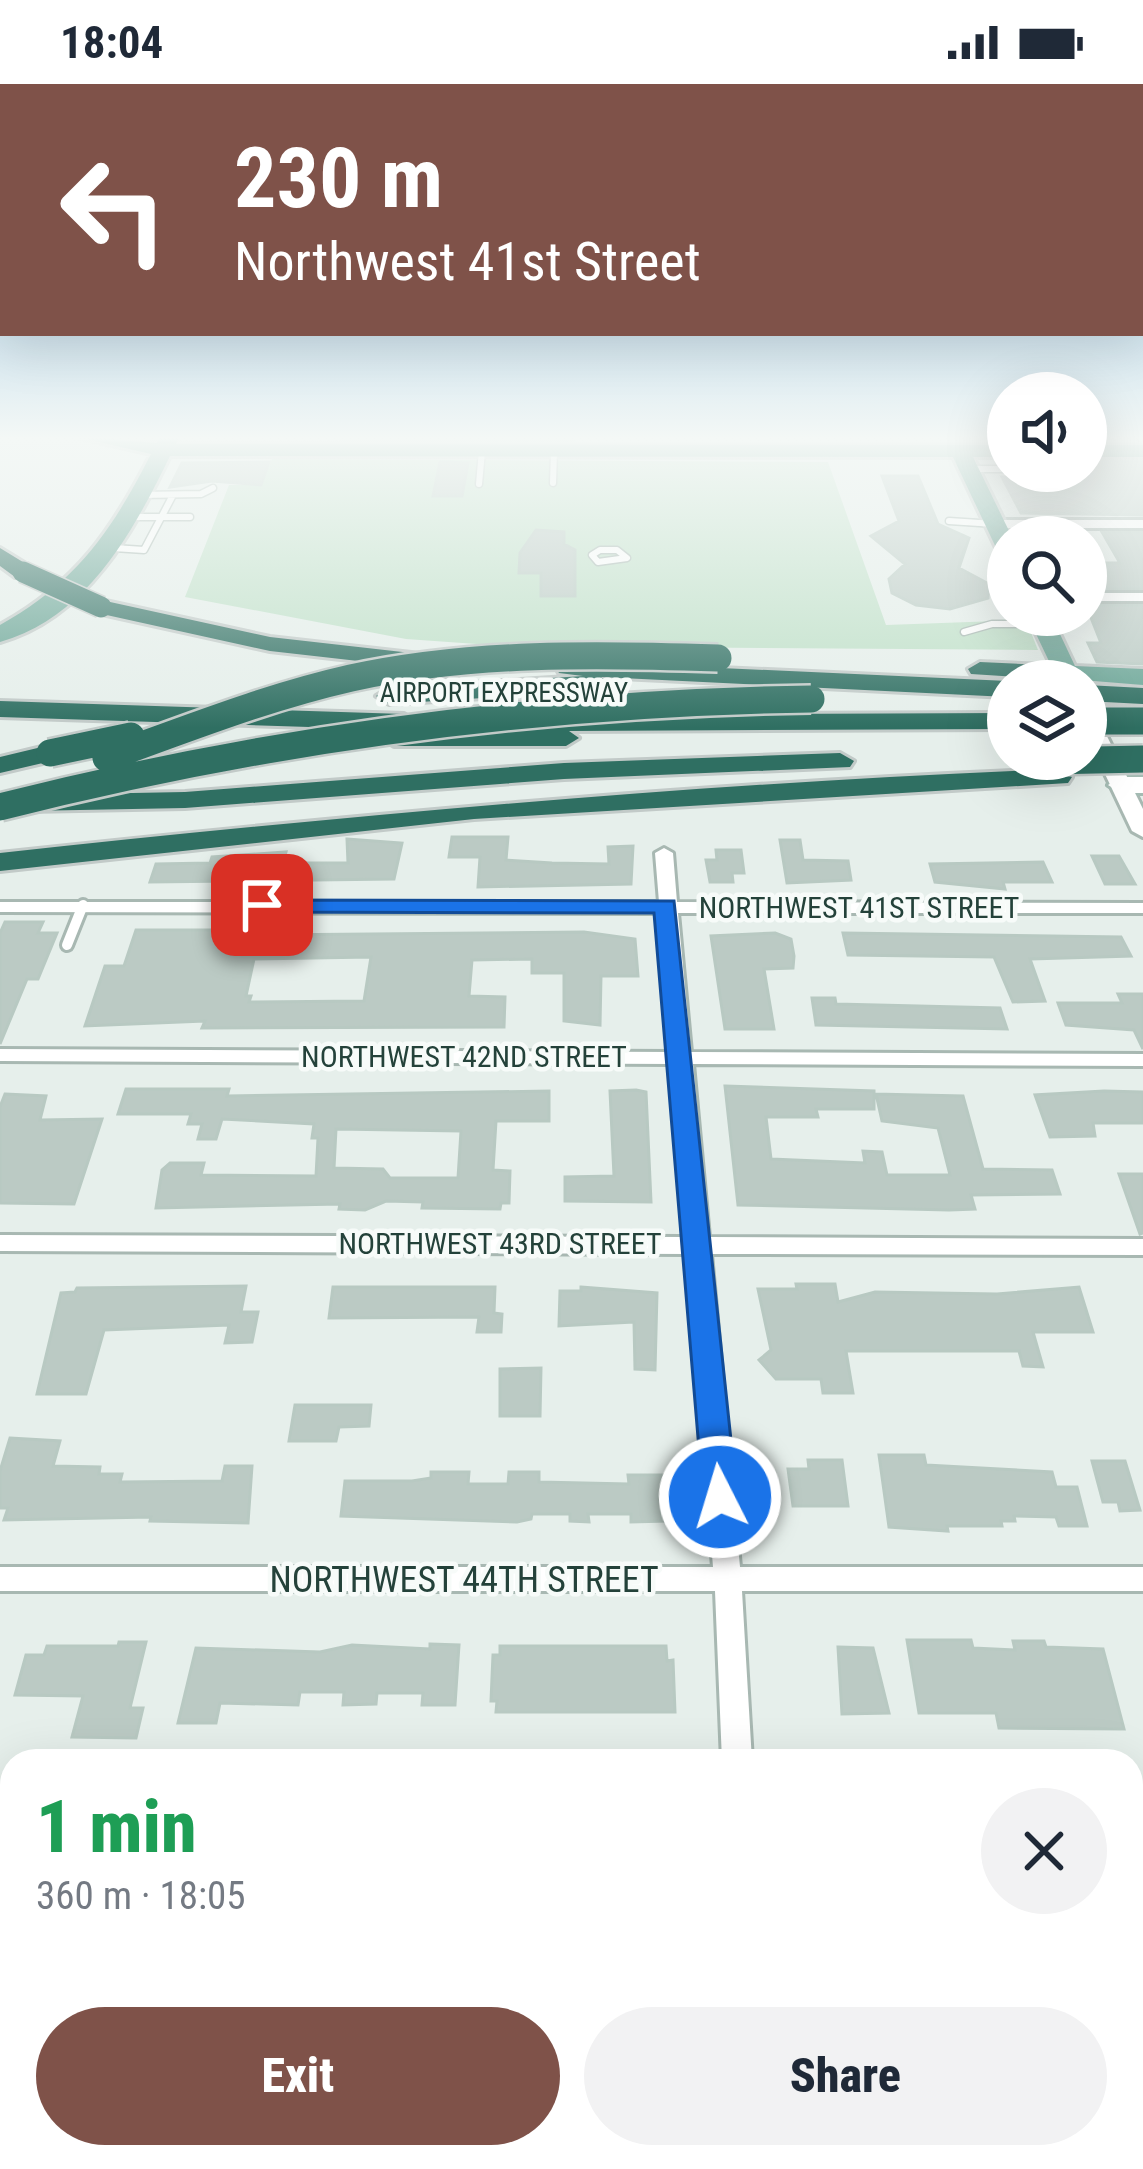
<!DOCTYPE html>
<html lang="en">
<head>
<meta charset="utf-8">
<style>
  :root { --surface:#fff; --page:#f2f2f3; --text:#1f2937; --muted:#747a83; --accent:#7f5249 }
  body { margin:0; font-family:"Roboto Condensed",sans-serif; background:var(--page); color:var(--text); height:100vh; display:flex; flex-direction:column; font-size:45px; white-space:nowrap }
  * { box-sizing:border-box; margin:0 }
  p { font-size:39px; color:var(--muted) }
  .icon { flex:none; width:66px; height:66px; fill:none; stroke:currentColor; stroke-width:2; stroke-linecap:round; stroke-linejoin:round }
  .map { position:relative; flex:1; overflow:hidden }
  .sheet { position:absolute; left:0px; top:1665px; width:1143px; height:420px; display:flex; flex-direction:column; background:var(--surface); border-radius:36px 36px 0 0; box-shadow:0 12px 48px #0002 }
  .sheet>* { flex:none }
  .guide { position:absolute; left:0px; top:0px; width:1143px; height:252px; box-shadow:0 12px 48px #0002; background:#7f5249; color:#fff; overflow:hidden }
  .buttons { position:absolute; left:987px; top:288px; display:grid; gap:24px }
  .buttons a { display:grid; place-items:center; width:120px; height:120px; border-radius:50%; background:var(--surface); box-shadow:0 12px 48px #0002; font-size:60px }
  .pin { position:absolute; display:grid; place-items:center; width:102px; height:102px; color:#fff; margin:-51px; border-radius:24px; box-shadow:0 6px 18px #0006 }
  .me { position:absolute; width:132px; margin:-66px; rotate:355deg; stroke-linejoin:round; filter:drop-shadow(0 0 9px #0008) }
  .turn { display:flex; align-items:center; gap:42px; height:252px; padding:0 36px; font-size:54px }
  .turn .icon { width:156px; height:156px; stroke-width:2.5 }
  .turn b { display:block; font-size:84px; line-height:102px }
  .round { display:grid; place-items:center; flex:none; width:126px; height:126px; border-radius:63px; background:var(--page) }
  .headline { display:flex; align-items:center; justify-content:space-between; height:204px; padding:0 36px }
  h1 { font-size:72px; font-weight:800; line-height:90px; color:#1e9e55 }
  .primary-button { display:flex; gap:24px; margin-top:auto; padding:24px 36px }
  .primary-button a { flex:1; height:138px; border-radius:72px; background:var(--accent); color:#fff; font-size:48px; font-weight:800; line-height:138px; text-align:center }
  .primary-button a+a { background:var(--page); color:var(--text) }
  .status { display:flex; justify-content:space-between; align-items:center; height:84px; padding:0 60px; background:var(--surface); direction:ltr }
  .status svg { height:33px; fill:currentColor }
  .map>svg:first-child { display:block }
</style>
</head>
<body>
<div class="status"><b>18:04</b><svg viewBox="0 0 49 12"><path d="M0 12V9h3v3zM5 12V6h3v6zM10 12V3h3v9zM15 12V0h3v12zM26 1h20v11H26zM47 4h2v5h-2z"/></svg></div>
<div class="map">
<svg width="1143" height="2085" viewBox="0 0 1143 2085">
  <rect width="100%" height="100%" fill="#e6efeb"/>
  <path fill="#bfe0c8" d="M341,352h233v8h-235z
    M272,375l556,3 58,163 140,-5 12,30 -533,-4 -99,-7 -221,-42 44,-112h32z"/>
  <path fill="#bbcac4" stroke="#b8c9c2" stroke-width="3" fill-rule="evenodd" d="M1086,377h57v54l-122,-2 -19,-36 57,1 -16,-7h43z
    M269,378l-8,23 -49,-4 -42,6 12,-24z
    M440,378l28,1 -6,33h-29z
    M882,392h36l20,48 31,14 -10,30 30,16 -1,14 -38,11 -34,-4 -24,-12 -3,-14 16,-15 -34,-28 28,-15z
    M536,446l28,2v12l11,6v46h-34v-23h-22l1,-20z
    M1102,448h41v57h-57v-26h34z
    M1086,521h57v59l-46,-2 -9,-19h13z
    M452,753h56l-2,23 46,3 57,1 -1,-17 25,-1 -2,38 -153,3 2,-30h-31z
    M347,755l55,4 -8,36 -244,3 6,-18 54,-1 2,-6 74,-5 -3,11h65z
    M780,756h20l3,20 45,1 3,19 -64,3z
    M716,766h25l3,23h-12l1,9h-23l-4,-22h11z
    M1092,772h27l16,28h-30z
    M1043,778l9,20h-49l2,7 -70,-7 -5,-18z
    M5,838h38l-5,11h19l-19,46h-11l-27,65v-111z
    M136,846h126l-2,5 324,-3 51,7 3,37h-37l-1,49 -36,-4v-48h-32v-14l-60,1 -3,36 36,1 -1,30 -302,1 3,-7 -120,5 20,-60h19zM371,873l-7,44 -115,1 2,-6h-5l8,-37z
    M775,849l16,6 3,17 -1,12 -29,1 10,60h-49l-14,-93z
    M843,849l278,4 10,19 -101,3 15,42 -32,1 -19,-45 -146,-2z
    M1118,910h25v55l-9,-19 -68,-5 -8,-22h64z
    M812,914h23l1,6 164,4 7,21 -191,-4z
    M725,1002l149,5v18h-58l2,8h-52l5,42 94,4 -2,-12 19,1 5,23h63l-12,-47 -56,-7 -6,-27 87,2 20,73 69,1 8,24 -89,1 4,14 -26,1 -211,-5z
    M126,1005h103l-2,7 322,-5v30h-53l-3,49 17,1 -1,32h-8l-1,6 -78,-1 1,-6 -37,-1 -21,9 -26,-1 1,-5 -184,4 6,-38 8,-7h34l-3,12 115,1 2,-38h-6l2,-14 -92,-5 -6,20h-18l4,-15h-14l3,-10h-73zM336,1045l125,2 -3,47h-68l-7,-9 -49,-1z
    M636,1006l10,2 5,110 -86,-1v-24l49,-1 -4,-85z
    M1104,1007l39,1v31h-50l2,13 -45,1 -15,-42z
    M5,1010l41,2 -6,24 62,-1 -28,85 -74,-1v-96z
    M1119,1090h24v59l-3,1z
    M796,1200h39l3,18 37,-10 122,2 82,-7 14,45h-60l10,35 -20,-1 -4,-15h-173l7,42h-30l-2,-14h-45l-17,-19 12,-10 -13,-61h39z
    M246,1202l-5,26h17l-6,30 -27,1 4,-18 -125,5 -18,64h-49l24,-101 14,-1 2,-4z
    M333,1203h162l-1,26 8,1 -1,18h-24l2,-15 -150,1z
    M581,1203l76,6 -2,77 -20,-1 -1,-47 -75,4 1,-35h21z
    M541,1284l-1,48h-40v-47z
    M295,1321h76l-2,21 -30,1 -3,14h-47z
    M10,1354l50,3 -7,25 47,1 -1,7h23l-2,8 102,-1 3,-15h27l-4,57 -98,-2 1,-4 -147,3 4,-12h-8v-37z
    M879,1371h45l2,10 126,7 4,15h21l10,39h-28l-3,-9 -42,-1 1,5h-14l1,5h-55l1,5 -59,-4z
    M808,1376h34l6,46h-55l-5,-37h21z
    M1092,1377h33l15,49 -20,1 -2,-9h-15z
    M431,1388h38l-1,12h40l1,-12h30v10l90,2 -1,-9h36l3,46 -36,1v-8h-43l1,8 -19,-1v-7h-38l-1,5 -14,3 -176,-6 4,-35h67l19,-3z
    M907,1556h64l2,8 42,2 -2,-9h31l2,6 57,2 21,80 -125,-1 -3,-15h-77z
    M119,1558h27l-16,66h13l-7,30 -64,-1 11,-41 -68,-1 11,-40h18l3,-9h71z
    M430,1560l29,1 -4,60h-33l1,-12h-46l-1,11 -33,1 1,-13h-44l-2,13 -78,-2 -4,20h-38l18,-75 124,4 32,-7 78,4z
    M500,1562h166l1,15 6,-1 2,52h-179l1,-11h-6l2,-46h7z
    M838,1563l35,1 16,65 -47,1z"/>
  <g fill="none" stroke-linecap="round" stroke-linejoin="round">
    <defs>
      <path id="service-far1" d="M1139,352l4,5
        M969,385h38l-10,-18
        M553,399l1,-32
        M479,400l3,-33
        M141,411l60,-1 12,-6
        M131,433h59
        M949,437l46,3
        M114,464l30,2 29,-55
        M600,466h17l10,8 -29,4 -6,-7z
        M964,548l28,-8h48"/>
      <path id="service" d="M67,861l16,-40"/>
      <path id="minor" d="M1143,436v8h-148l-6,-4 6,-4z
        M1086,509h57v8h-57z
        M664,764l9,5 4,49 466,1v10h-465l13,139 452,2v12l-450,-2 16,173 434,2v16l-432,-1 29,313h403v24h-401l10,170h-30l-7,-170h-715v-24h713l-25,-313 -688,-3v-16l686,2 -13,-173 -673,-3v-12l671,3 -11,-139 -660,-1v-10h659l-4,-49z
        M0,1886h12v34h-12z
        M1131,1886h12v34h-12z
        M745,2073h36l1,12h-36z"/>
      <path id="tertiary" d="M1086,624l10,6 47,95v28l-11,-6 -46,-97z"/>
      <path id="secondary" d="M1143,693v16h-22l-13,-8 13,-8z"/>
      <path id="primary" d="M73,352l84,7 3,-7h19l-3,8 832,1v12h-35l39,80 -4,21 -8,-2 -47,-99 -783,-1c-36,74 -83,162 -170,186v-17c76,-42 113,-96 151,-171z
        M1086,361h57v12h-57z
        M1027,531h24l24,51 68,3v16l-86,-7z"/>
      <path id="motorway" d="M0,464l31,19v10h-16l-15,-11z
        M101,516l169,37 159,18 12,7 -12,7 -159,-18 -177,-39 -4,-5z
        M568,577l440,20v16l-407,-20 7,6 -13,8 -206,13 -13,-8 13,-8 194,-12 -24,-3 -3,-5z
        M980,578l86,4 12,7 -12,7 -95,-6 -3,-5z
        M1086,601l57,3v16l-57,-3z
        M0,617l404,13 13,8 -13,8 -404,-13z
        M1008,629v16l-439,2 10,7 -13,8h-172l-13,-8 13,-8h141l-10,-7 13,-8z
        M50,661l10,2v12l-60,14v-16z
        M840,669l14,8 -4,6 -286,12 -379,29 -158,3 -14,-8 14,-8 158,-3 379,-29z
        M1058,685l14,8 -4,6 -594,36 -474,52v-18c353,-38 703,-70 1058,-84z"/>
    </defs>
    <use href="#service-far1" stroke="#a8b8b2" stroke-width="9"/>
    <use href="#service" stroke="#a8b8b2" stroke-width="16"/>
    <use href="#minor" stroke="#a8b8b2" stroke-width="6"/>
    <use href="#tertiary" stroke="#a8b8b2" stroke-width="6"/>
    <use href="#secondary" stroke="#a4bbb3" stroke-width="6"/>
    <use href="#primary" stroke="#c2cac8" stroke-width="6"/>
    <use href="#motorway" stroke="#c2cac8" stroke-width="6"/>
    <use href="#service-far1" stroke="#fff" stroke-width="6"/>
    <use href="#service" stroke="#fff" stroke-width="10"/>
    <use href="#minor" fill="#fff" fill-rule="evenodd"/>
    <use href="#tertiary" fill="#fff" fill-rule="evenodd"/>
    <use href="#secondary" fill="#fff" fill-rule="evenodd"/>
    <use href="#primary" fill="#6aa596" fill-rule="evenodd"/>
    <use href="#motorway" fill="#2f6f62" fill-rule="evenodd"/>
    <defs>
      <path id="motorway-bridge-far1" d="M23,488l78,35"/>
      <path id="motorway-bridge" d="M1086,637h57
        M50,669l81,-17
        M106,674c81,-29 161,-61 245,-80 120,-26 245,-24 367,-20
        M1048,677l95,-2
        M0,723c268,-68 535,-104 811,-108"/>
    </defs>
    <use href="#motorway-bridge-far1" stroke="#c2cac8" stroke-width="24" stroke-linecap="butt"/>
    <use href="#motorway-bridge" stroke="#c2cac8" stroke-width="32" stroke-linecap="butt"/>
    <use href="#motorway-bridge-far1" stroke="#2f6f62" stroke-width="21"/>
    <use href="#motorway-bridge" stroke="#2f6f62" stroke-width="27"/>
  </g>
  <linearGradient id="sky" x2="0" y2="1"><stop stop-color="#84bce0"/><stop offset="0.55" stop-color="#f4f8f6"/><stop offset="1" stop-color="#f4f8f6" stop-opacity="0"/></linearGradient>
  <rect width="1143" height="644" fill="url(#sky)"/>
  <path fill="#1a73e8" stroke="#114b97" stroke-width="3" d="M254,816l420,1 63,596 -5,10h-24l-5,-10 -49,-584 -392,-1 -11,-7z"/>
  <g text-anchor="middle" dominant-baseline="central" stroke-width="9" stroke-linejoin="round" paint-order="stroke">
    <g font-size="27" fill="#24423a" stroke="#f7fbf9">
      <text x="504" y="609">AIRPORT EXPRESSWAY</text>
    </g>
    <g font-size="30" fill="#24423a" stroke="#f7fbf9">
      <text x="859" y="823">NORTHWEST 41ST STREET</text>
      <text x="464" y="972">NORTHWEST 42ND STREET</text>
      <text x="500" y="1159">NORTHWEST 43RD STREET</text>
    </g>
    <g font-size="36" fill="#24423a" stroke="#f7fbf9">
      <text x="464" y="1496">NORTHWEST 44TH STREET</text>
    </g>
  </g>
</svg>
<div class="buttons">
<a><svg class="icon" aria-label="sound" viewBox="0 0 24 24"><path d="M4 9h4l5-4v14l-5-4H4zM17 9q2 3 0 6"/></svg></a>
<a><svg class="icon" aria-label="search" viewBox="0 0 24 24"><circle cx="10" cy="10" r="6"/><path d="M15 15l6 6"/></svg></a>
<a><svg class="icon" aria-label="layers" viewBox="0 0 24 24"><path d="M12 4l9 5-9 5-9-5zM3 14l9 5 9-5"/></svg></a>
</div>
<div class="pin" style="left:262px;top:821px;background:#d93025"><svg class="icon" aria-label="arrive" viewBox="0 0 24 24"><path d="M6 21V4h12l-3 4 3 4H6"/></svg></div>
<svg class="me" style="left:720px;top:1413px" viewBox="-20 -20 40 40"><circle r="17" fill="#1a73e8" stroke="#fff" stroke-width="3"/><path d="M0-11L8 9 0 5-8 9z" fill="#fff"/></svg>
<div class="guide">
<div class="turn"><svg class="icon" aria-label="left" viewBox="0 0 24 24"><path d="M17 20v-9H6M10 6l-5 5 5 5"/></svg><div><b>230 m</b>Northwest 41st Street</div></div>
</div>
<section class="sheet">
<div class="headline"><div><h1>1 min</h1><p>360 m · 18:05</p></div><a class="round"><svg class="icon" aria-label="close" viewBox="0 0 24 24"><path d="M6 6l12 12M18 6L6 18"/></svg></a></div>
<div class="primary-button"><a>Exit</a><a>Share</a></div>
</section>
</div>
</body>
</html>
